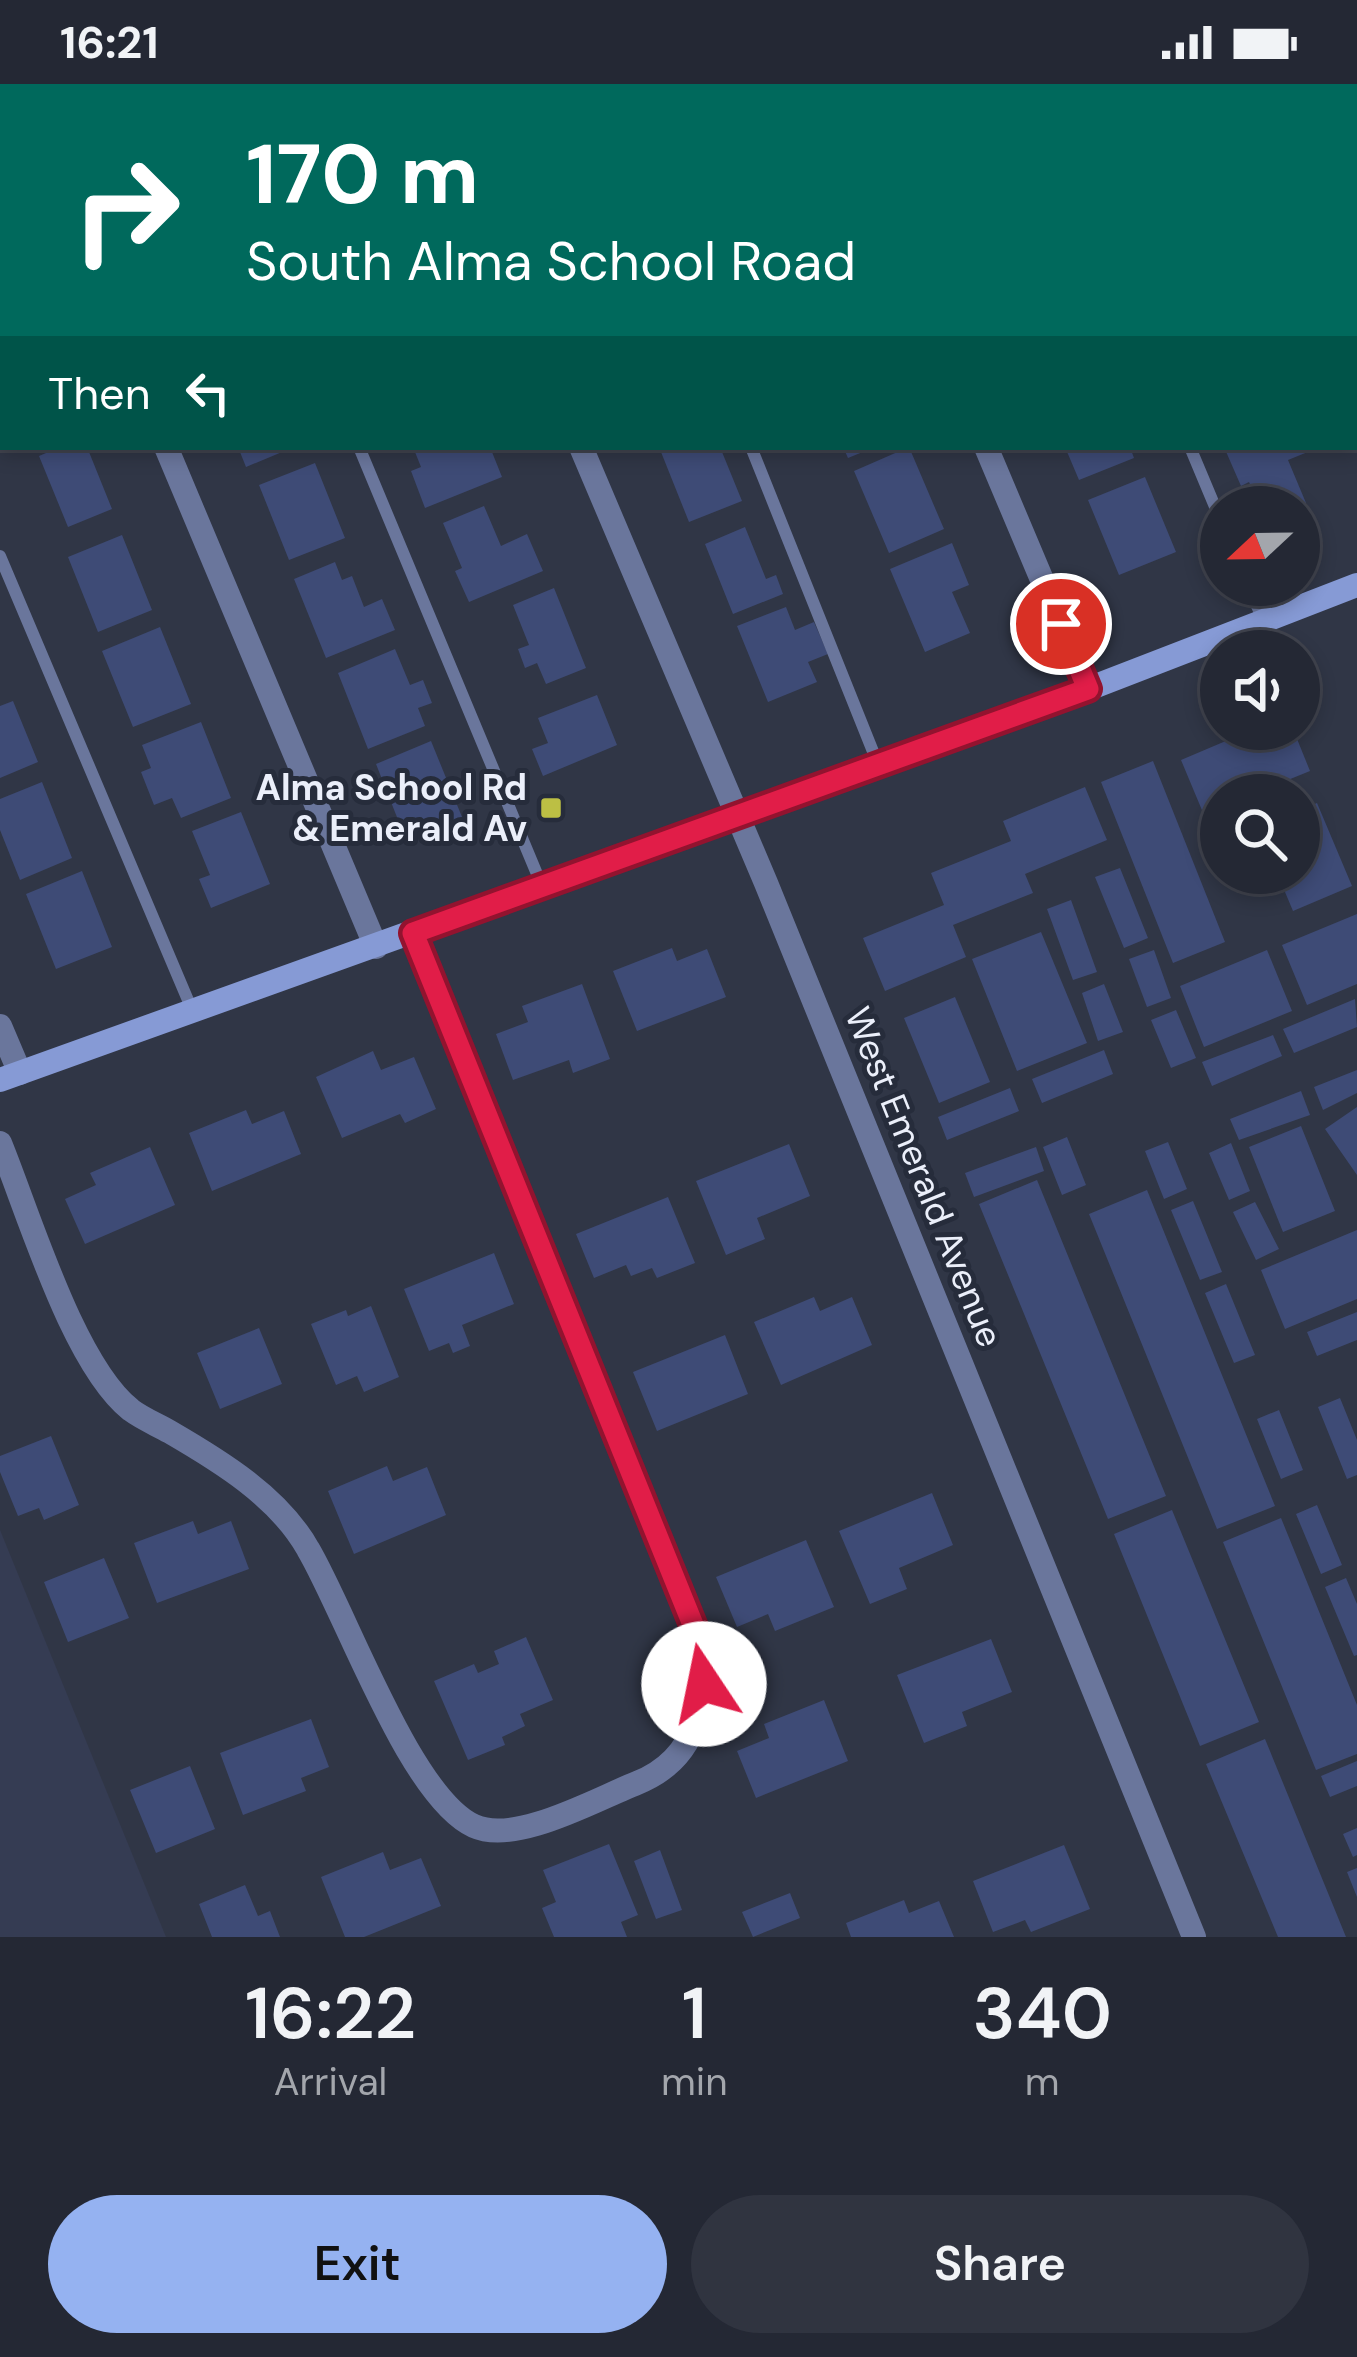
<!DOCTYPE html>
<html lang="en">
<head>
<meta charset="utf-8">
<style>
  :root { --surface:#242834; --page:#303440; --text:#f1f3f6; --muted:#a3a6ac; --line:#41444f; --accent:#95b2f1 }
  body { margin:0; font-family:"DM Sans",sans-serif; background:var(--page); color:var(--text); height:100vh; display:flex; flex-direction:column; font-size:45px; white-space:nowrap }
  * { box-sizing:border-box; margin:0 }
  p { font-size:39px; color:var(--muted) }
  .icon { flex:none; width:66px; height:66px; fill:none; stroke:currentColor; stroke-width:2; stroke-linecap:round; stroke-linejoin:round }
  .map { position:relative; height:1853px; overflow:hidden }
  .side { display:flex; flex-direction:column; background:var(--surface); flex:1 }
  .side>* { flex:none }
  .banner { position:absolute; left:0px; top:0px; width:1359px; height:366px; box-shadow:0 6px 18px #0003,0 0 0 3px var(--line); background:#00695c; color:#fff; overflow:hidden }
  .needle { width:78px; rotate:248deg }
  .fabs { position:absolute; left:1200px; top:402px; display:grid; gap:24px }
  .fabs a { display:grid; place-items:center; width:120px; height:120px; border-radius:50%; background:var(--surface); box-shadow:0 6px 18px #0003,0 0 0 3px var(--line); font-size:60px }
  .pin { position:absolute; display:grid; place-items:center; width:102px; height:102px; color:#fff; margin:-51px; border:6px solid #fff; border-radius:50%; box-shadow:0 3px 12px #0007 }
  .me { position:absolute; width:132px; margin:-66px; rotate:349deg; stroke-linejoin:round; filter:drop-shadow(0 0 9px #0008) }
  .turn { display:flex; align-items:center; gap:42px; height:252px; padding:0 48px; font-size:54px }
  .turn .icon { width:156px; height:156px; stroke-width:2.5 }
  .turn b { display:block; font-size:84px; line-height:102px }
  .then { display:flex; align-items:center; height:114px; padding:0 48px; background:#0003; gap:24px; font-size:45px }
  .eta { display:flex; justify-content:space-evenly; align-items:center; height:204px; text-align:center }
  .eta b { font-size:72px; font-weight:600; line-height:84px }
  .action { display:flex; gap:24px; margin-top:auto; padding:24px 48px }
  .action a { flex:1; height:138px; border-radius:72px; background:var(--accent); color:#111; font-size:48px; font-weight:600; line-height:138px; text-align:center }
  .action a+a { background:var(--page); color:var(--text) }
  .status { display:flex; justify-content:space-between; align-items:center; height:84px; padding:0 60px; background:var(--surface); direction:ltr }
  .status svg { height:33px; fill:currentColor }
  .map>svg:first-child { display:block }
</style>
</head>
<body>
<div class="status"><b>16:21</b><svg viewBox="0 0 49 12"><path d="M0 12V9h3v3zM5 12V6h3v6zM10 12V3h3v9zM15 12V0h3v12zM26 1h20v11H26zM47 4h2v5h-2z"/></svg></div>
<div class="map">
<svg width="1357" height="1853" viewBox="0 0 1357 1853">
  <rect width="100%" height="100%" fill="#303646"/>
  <path fill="#353c53" d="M0,1446l166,407h-166z"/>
  <path fill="#3e4b76" d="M60,363h27l25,62 -44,18 -29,-71z
    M238,363h56l-48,20z
    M413,363h47l2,6 28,-6 12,30 -77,31 -14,-37 10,-4z
    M659,363h61l22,54 -53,21z
    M843,363h32l-27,11z
    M909,363l35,82 -55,24 -35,-82z
    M1065,363h65l4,11 -55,22z
    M1224,363h96l-32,13 18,43 -11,4h-35l-11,-25 -8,4z
    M315,379l30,75 -56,22 -30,-75z
    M1145,393l31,75 -57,23 -31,-75z
    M484,422l17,40 26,-12 16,37 -74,31 -14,-31 7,-3 -19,-45z
    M745,443l21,52 10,-4 7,19 -50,20 -28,-70z
    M122,451l30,75 -54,22 -30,-75z
    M952,459l17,42 -17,7 18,41 -45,19 -35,-83z
    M335,478l7,18 10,-4 12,31 18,-8 13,31 -69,28 -32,-79z
    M554,504l32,80 -40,16 -9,-21 -12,5 -7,-19 11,-4 -16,-40z
    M786,523l9,23 19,-8 14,32 -20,8 9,20 -49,20 -31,-76z
    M160,543l31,77 -58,23 -31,-76z
    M395,565l15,36 13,-5 9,23 -14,5 7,18 -57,23 -30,-76z
    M597,611l20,50 -74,31 -11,-27 16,-6 -10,-25z
    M13,617l25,61 -38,16v-72z
    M201,638l30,76 -50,20 -9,-20 -18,7 -13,-33 10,-4 -9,-23z
    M1254,645h39l17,42 -59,24h-30v13l-17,7 -23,-55z
    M431,657l31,76 -56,23 -30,-76z
    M1153,677l72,181 -52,21 -72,-181z
    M42,698l30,76 -52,22 -20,-50v-31z
    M1085,703l22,53 -82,34 8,19 -80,32 13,32 -81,34 -22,-53 81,-33 -13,-32 80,-32 -8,-20z
    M1317,719l35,83 -59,25 -16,-38h22v-62z
    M241,728l29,72 -59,24 -12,-29 11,-4 -18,-44z
    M1120,784l28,70 -24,10 -29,-71z
    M82,787l30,76 -56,22 -30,-75z
    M1071,816l26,72 -24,8 -26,-71z
    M1357,830v70l-50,21 -25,-60z
    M1041,848l46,111 -70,28 -45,-112z
    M672,864l5,13 30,-12 19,48 -89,34 -24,-60z
    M1154,866l17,48 -24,9 -18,-48z
    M1267,866l25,61 -88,36 -24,-61z
    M582,900l28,75 -37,14 -4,-13 -56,20 -17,-46 32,-12 -6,-16z
    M1104,900l19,48 -25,9 -16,-48z
    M955,913l35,85 -51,21 -35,-85z
    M1355,915l2,28 -63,26 -11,-24z
    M1176,926l20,48 -25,10 -20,-48z
    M1273,951l9,21 -70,30 -10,-24z
    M1104,966l9,24 -71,29 -10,-24z
    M373,967l8,19 33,-13 22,52 -31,14 -5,-9 -58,24 -26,-61z
    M1357,986v23l-34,17 -9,-23z
    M1010,1004l9,23 -72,29 -9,-23z
    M1301,1007l9,24 -71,25 -9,-21z
    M1357,1023v68l-32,-46z
    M246,1026l6,14 32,-13 17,43 -89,37 -23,-58z
    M1301,1042l34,85 -52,21 -34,-85z
    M1067,1053l19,48 -24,10 -19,-48z
    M1168,1058l19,47 -23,10 -19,-48z
    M1231,1059l19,48 -21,9 -20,-47z
    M789,1060l21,52 -53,22 8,21 -39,16 -30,-74z
    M150,1063l25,58 -90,39 -20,-45 31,-14 -6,-12z
    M1036,1063l8,24 -70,26 -9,-24z
    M1037,1096l129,316 -58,23 -129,-315z
    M1147,1106l128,316 -58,23 -128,-315z
    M668,1113l27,66 -38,15 -5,-10 -21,8 -5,-11 -32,13 -18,-44z
    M1193,1117l29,71 -22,8 -29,-70z
    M1255,1118l24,47 -23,11 -23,-48z
    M1357,1146v69l-72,30 -24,-59z
    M494,1169l20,51 -52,21 8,21 -17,7 -4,-10 -20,8 -25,-62z
    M1226,1200l29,71 -21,8 -29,-70z
    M814,1213l6,14 32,-14 20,48 -91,40 -27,-63z
    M371,1222l28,71 -35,15 -7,-16 -21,9 -25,-61 35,-14 2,6z
    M1357,1228v28l-40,16 -10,-24z
    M259,1244l23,56 -62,25 -23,-56z
    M725,1251l23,59 -91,37 -24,-59z
    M1340,1314l17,42v35l-10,4 -29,-72z
    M1279,1326l24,60 -22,9 -24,-60z
    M51,1352l28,69 -35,15 -5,-12 -21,8 -18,-44v-16z
    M387,1382l6,15 34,-14 19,48 -92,39 -26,-63z
    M932,1409l21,52 -54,23 8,21 -37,15 -31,-73z
    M1317,1421l25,60 -21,9 -25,-60z
    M1172,1426l87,212 -59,24 -86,-212z
    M1281,1434l76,187v49l-41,16 -93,-228z
    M193,1437l5,13 33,-13 18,48 -92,34 -23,-60z
    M806,1456l28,67 -59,24 -7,-17 -31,13 -21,-50z
    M104,1474l25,60 -61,24 -24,-60z
    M1346,1494l11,26v51l-3,1 -29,-69z
    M526,1553l27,63 -33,14 5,12 -23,11 3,8 -37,15 -34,-79 40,-17 4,9 21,-9 -5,-13z
    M991,1555l21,53 -50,20 5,14 -43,17 -27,-68z
    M824,1616l24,61 -92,37 -19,-47 32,-13 -5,-14z
    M311,1635l18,48 -28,11 5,13 -63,24 -23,-62z
    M1265,1655l81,198h-68l-72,-173z
    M1357,1677v25l-27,11 -9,-21z
    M190,1682l25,63 -59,24 -26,-63z
    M1357,1744v27l-4,2 -10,-23z
    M609,1760l29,71 -17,7 6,15h-73l-12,-29 14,-6 -13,-32z
    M1064,1761l26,64 -59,23 -6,-12 -32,12 -20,-51z
    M660,1766l22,60 -26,9 -22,-58z
    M383,1768l7,18 31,-12 20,48 -77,31h-19l-24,-60z
    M1357,1784v29l-10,-25z
    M245,1801l13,31 12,-5 10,26h-68l-13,-33z
    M790,1809l10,25 -47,19 -11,-25z
    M904,1816l5,13 30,-12 15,36h-103l-5,-14z"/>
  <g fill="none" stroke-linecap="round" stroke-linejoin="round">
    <path stroke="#6a769c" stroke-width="12" d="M207,0l1,3
      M605,0l1,3
      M1035,0l1,3
      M359,363l183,439
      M751,363l127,317
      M1190,363l31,74
      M0,472l193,456
      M1248,501l16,37"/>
    <path stroke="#6a769c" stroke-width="24" d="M11,0l2,3
      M425,0l1,3
      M833,0l1,3
      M1233,0l1,3
      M1356,290l1,3
      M166,363l210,500
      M581,363l185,436 428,1054
      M986,363l102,242
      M0,942l20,47
      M0,1059c29,71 73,221 131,267 12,9 27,15 39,22 50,29 109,65 138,117 38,64 102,248 166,277 42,19 122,-27 163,-43 66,-27 69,-86 61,-145l-285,-705"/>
    <path stroke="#869ad5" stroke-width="24" d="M0,996l1088,-391 269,-104"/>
  </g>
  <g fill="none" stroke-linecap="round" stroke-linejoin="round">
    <defs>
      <path id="route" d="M704,1600l-6,-47 -285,-704 675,-244 -27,-65"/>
    </defs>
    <use href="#route" stroke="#92132f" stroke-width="30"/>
    <use href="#route" stroke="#e11d48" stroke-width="21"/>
  </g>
  <rect fill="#bcbf44" stroke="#262c3b" stroke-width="4.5" x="539" y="712" width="24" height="24" rx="6"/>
  <g text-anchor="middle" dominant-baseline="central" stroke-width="10" stroke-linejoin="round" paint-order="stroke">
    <g font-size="36" font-weight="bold" fill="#ebeffa" stroke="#262c3b" text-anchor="end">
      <text x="527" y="703">Alma School Rd<tspan x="527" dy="41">&amp; Emerald Av</tspan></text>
    </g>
    <g font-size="36" fill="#ebeffa" stroke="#262c3b">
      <text transform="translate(924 1093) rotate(68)">West Emerald Avenue</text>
    </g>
  </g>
</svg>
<div class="fabs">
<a><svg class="needle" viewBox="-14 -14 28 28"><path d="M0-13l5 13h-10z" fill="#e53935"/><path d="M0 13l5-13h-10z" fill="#a3a6ac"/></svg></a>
<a><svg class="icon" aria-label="sound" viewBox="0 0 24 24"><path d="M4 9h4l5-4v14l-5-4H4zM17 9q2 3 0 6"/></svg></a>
<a><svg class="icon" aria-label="search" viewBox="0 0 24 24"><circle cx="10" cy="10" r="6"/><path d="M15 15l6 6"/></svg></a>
</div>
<div class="pin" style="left:1061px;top:540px;background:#d93025"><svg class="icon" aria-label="arrive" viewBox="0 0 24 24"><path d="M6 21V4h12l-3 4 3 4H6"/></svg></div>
<svg class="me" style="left:704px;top:1600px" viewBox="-20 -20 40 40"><circle r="19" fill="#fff"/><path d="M0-13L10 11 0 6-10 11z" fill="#e11d48"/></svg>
<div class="banner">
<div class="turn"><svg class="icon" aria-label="right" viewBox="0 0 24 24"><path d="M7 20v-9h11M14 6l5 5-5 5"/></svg><div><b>170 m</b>South Alma School Road</div></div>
<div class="then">Then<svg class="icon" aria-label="left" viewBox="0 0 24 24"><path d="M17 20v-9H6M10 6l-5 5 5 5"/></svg></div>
</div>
</div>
<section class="side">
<div class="eta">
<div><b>16:22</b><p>Arrival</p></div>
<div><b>1</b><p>min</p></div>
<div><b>340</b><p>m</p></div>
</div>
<div class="action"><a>Exit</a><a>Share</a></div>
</section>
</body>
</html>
